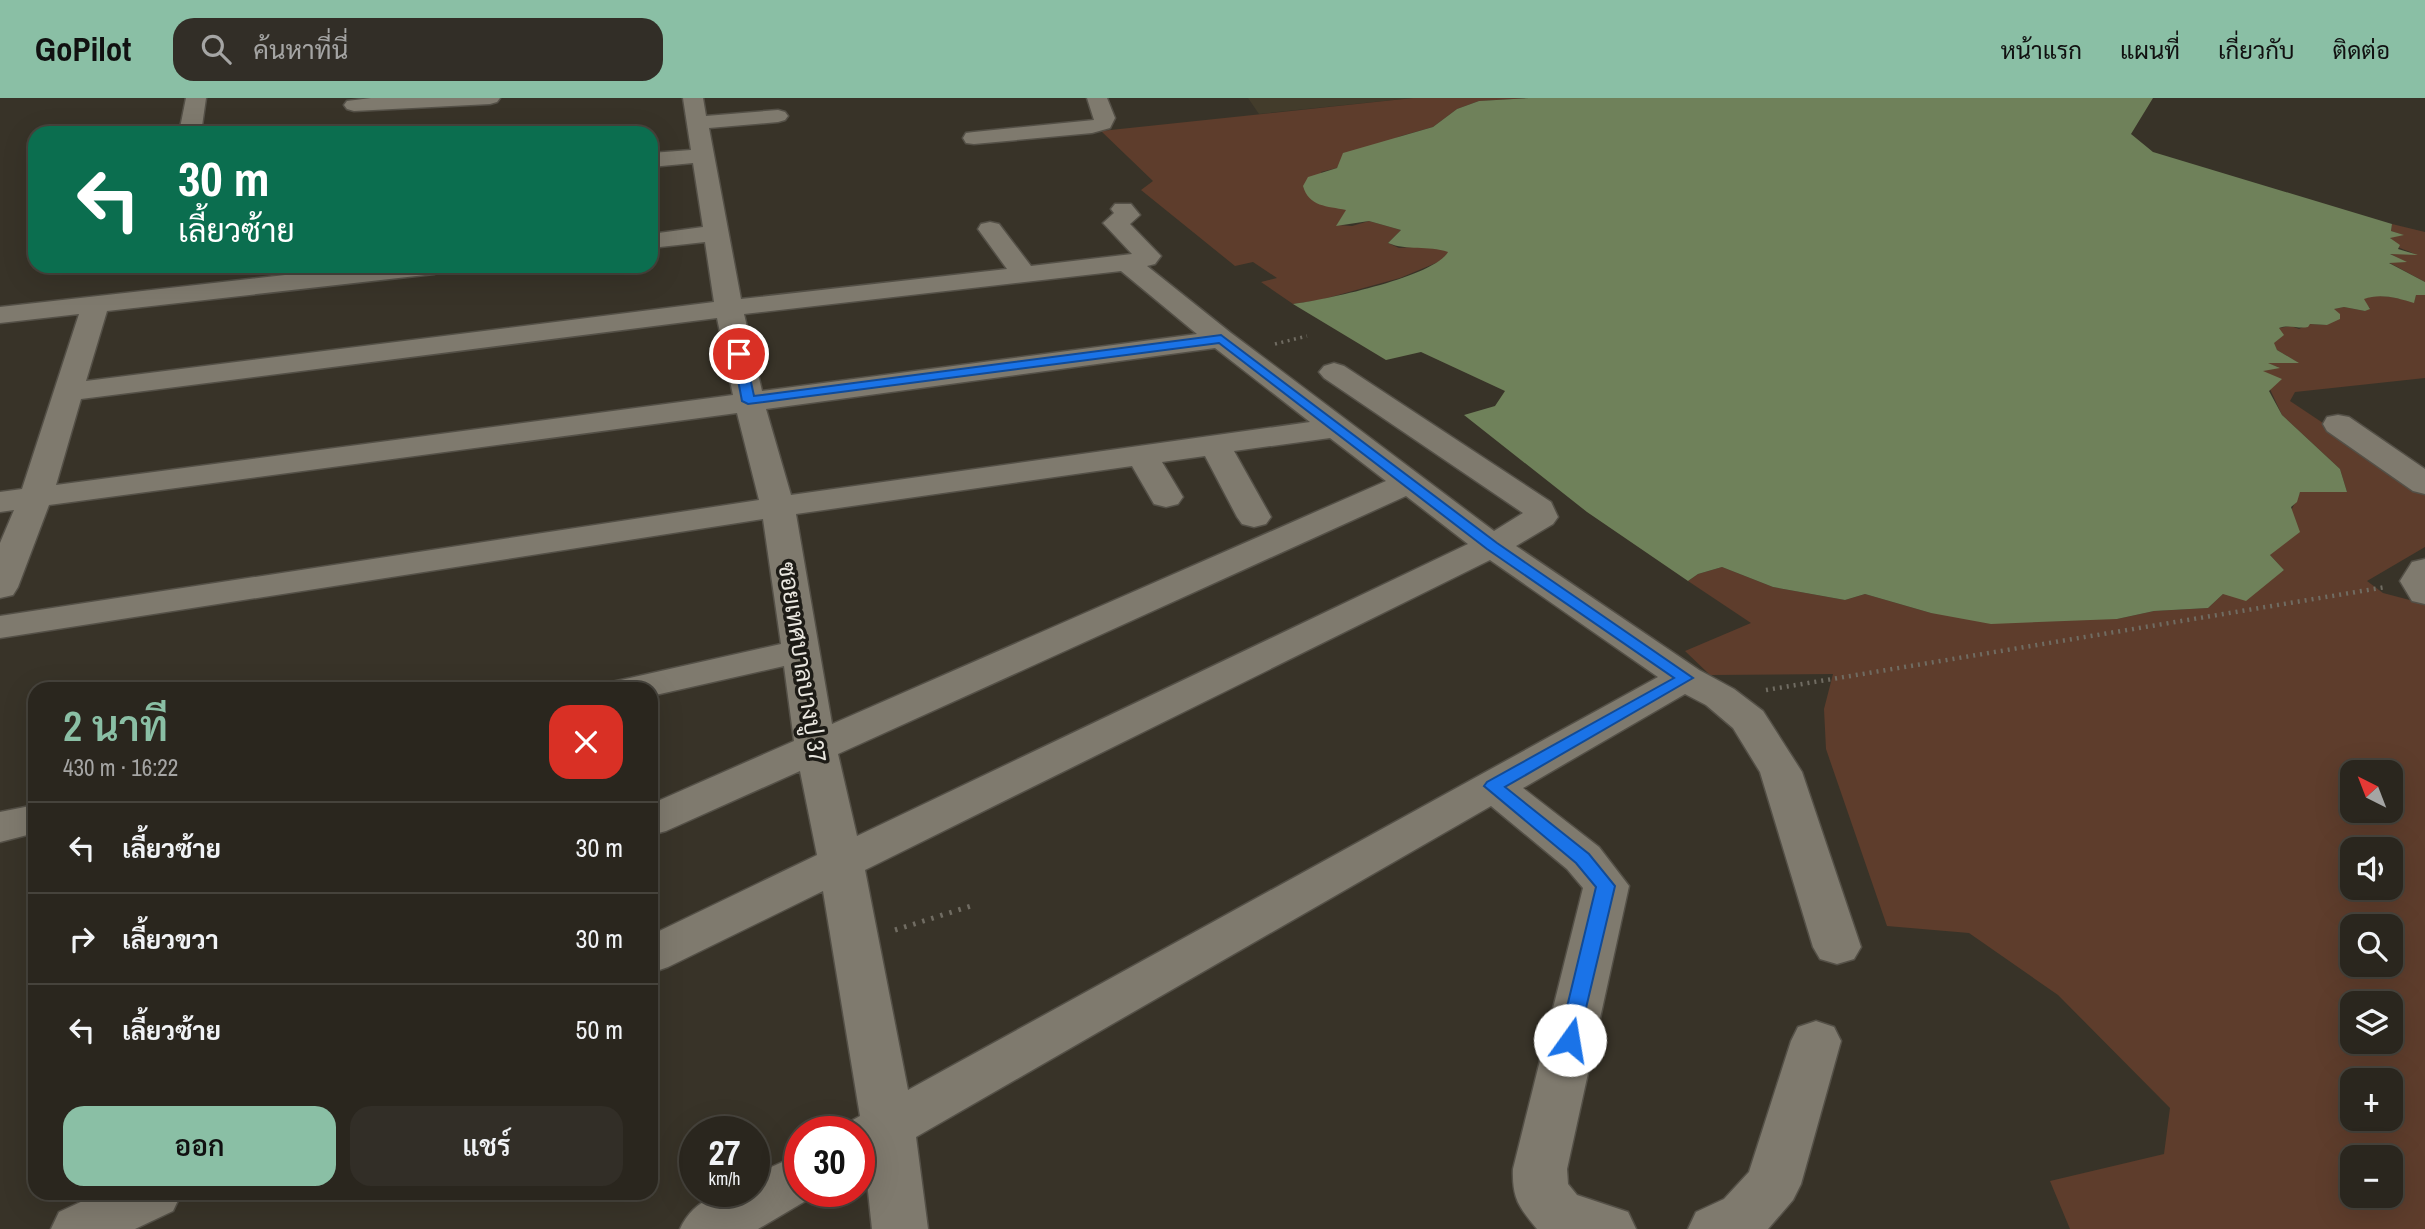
<!DOCTYPE html>
<html lang="th">
<head>
<meta charset="utf-8">
<style>
  :root { --surface:#2a261e; --page:#322e27; --text:#f1f3f6; --muted:#a5a5a4; --line:#46433c; --accent:#8abfa5 }
  body { margin:0; font-family:"Archivo Narrow",Sarabun,sans-serif; background:var(--page); color:var(--text); height:100vh; display:flex; flex-direction:column; font-size:26px; white-space:nowrap }
  * { box-sizing:border-box; margin:0 }
  p { font-size:23px; color:var(--muted) }
  .icon { flex:none; width:38px; height:38px; fill:none; stroke:currentColor; stroke-width:2; stroke-linecap:round; stroke-linejoin:round }
  .map { position:relative; flex:1; overflow:hidden }
  .side { position:absolute; left:28px; top:584px; width:630px; height:518px; display:flex; flex-direction:column; background:var(--surface); border-radius:21px; box-shadow:0 7px 28px #0002,0 0 0 2px var(--line) }
  .side>* { flex:none }
  .hud { position:absolute; left:28px; top:28px; width:630px; height:147px; border-radius:21px; box-shadow:0 7px 28px #0002,0 0 0 2px var(--line); background:#0b6e4f; color:#fff; overflow:hidden }
  .needle { width:46px; rotate:318deg }
  .fabs { position:absolute; left:2340px; top:662px; display:grid; gap:14px }
  .fabs a { display:grid; place-items:center; width:63px; height:63px; border-radius:14px; background:var(--surface); box-shadow:0 7px 28px #0002,0 0 0 2px var(--line); font-size:35px }
  .speed { position:absolute; left:679px; top:1018px; display:flex; gap:14px; font-size:35px; font-weight:700; text-align:center }
  .speed>* { display:grid; place-content:center; width:91px; height:91px; border-radius:50%; background:var(--surface); box-shadow:0 7px 28px #0002,0 0 0 2px var(--line); line-height:1 }
  .speed small { font-size:18px; font-weight:400 }
  .speed .limit { border:10px solid #d22; background:#fff; color:#111 }
  .pin { position:absolute; display:grid; place-items:center; width:60px; height:60px; color:#fff; margin:-30px; border:4px solid #fff; border-radius:50%; box-shadow:0 2px 7px #0007 }
  .me { position:absolute; width:77px; margin:-38px; rotate:13deg; stroke-linejoin:round; filter:drop-shadow(0 0 5px #0008) }
  .turn { display:flex; align-items:center; gap:24px; height:147px; padding:0 35px; font-size:32px }
  .turn .icon { width:91px; height:91px; stroke-width:2.5 }
  .turn b { display:block; font-size:49px; line-height:60px }
  .round { display:grid; place-items:center; flex:none; width:74px; height:74px; border-radius:21px; background:var(--page) }
  .head { display:flex; align-items:center; justify-content:space-between; height:119px; padding:0 35px }
  h1 { font-size:42px; font-weight:600; line-height:52px; color:var(--accent) }
  .action { display:flex; gap:14px; margin-top:auto; padding:14px 35px }
  .action a { flex:1; height:80px; border-radius:21px; background:var(--accent); color:#111; font-size:28px; font-weight:600; line-height:80px; text-align:center }
  .action a+a { background:var(--page); color:var(--text) }
  ul { padding:0; list-style:none }
  li { display:flex; align-items:center; gap:21px; height:91px; padding:0 35px; border-top:2px solid var(--line) }
  li div { flex:1 }
  li b { display:block; font-size:26px }
  li em { font-style:normal }
  header { display:flex; align-items:center; gap:42px; box-sizing:border-box; height:98px; padding:0 35px; background:var(--accent); color:#111 }
  header strong { font-size:33px }
  nav { display:flex; gap:38px; margin-inline-start:auto; font-size:24px }
  .search { width:490px; height:63px; background:var(--page); display:flex; align-items:center; gap:18px; box-sizing:border-box; padding:0 24px; border-radius:21px; color:var(--muted); font-size:26px }
  .map>svg:first-child { display:block }
</style>
</head>
<body>
<header>
<strong>GoPilot</strong>
<div class="search"><svg class="icon" aria-label="search" viewBox="0 0 24 24"><circle cx="10" cy="10" r="6"/><path d="M15 15l6 6"/></svg>ค้นหาที่นี่</div>
<nav><a>หน้าแรก</a><a>แผนที่</a><a>เกี่ยวกับ</a><a>ติดต่อ</a></nav>
</header>
<div class="map">
<svg width="2425" height="1131" viewBox="0 0 2425 1131">
  <rect width="100%" height="100%" fill="#383328"/>
  <path fill="#433c2b" d="M1248,0h165l-154,16z"/>
  <path fill="#5e3d2c" fill-rule="evenodd" d="M1413,0h116l-50,3 -22,8 -24,18 -32,9 -59,24 -5,8 -16,4 26,38 -10,15 15,1 17,-5 32,9 -13,13 11,5 30,-2 20,5 -6,9 -43,18 -80,22 -27,4 -32,-22 16,-4 -24,-16 -18,4 -94,-76 12,-9 -52,-50z
    M2392,126l33,8v50l-37,-20h17l-16,-9 25,1c-10,-6 -18,-4 -24,-17l13,-2 -12,-4z
    M2416,197h9v83l-130,14 -5,9 135,90v56l-58,34 16,12 42,11v625h-355l-20,-48 114,-27 6,-46 -112,-113 -89,-62 -82,-7 -61,-177 -2,-40 9,-35 -123,1 -25,-24 66,-28 -63,-42 10,-7 24,-7 51,20 72,13 20,-6 66,19 186,6 37,-8 54,-3 15,-14 52,-18 9,-6 -14,-15 30,-63h47l-7,-23 -58,-54 -21,-45 17,-3 -12,-4 31,-1 -20,-12 -4,-7 6,-15 12,-2 8,3 10,-5 18,1 4,-4 2,-12 11,-2 21,4 5,-3 -6,-5v-5c17,-5 34,0 50,4zM2352,674h38v38h-38zM2352,751h38v38h-38zM2352,828h38v38h-38zM2352,905h38v38h-38zM2352,982h38v38h-38zM2352,1059h38v38h-38z"/>
  <path fill="#6f815a" d="M1529,0h624l-22,36 22,18 239,72 -1,7 13,4 -14,3 10,7 -2,4 20,6 -28,-1 17,8 -18,1 36,19v13h-9l-2,8c-16,-5 -34,-10 -50,-4l6,10 -5,2 -21,-4 -10,2 6,5v5l-13,6 -17,-1 -2,3c-10,2 -19,-3 -29,1l5,7 -10,8 3,7 22,13h-31l12,5 -17,3 19,8 -13,12 13,24 58,54 7,23h-47l-3,10 -6,5 9,25 -30,23 14,15 -38,31 -23,-7 -15,14 -54,3 -37,8 -126,5 -60,-11 -66,-19 -20,6 -72,-13 -51,-20 -24,7 -10,7 -101,-69 -123,-97 31,-9 10,-15 -84,-39 -35,8 -93,-56c31,-4 141,-27 155,-52 -20,-7 -41,-1 -60,-9l13,-13 -32,-9 -33,5 10,-16c-19,-4 -37,-3 -43,-24l5,-9 29,-9 6,-15 90,-26 24,-18 22,-8z"/>
  <g fill="none" stroke-linecap="round" stroke-linejoin="round">
    <defs>
      <path id="minor" d="M186,0h20l-5,35h-22z
        M371,0h129l-3,4 -7,2 -136,7 -7,-2 -3,-4 3,-4z
        M683,0h20l3,18 72,-6 7,2 3,4 -3,4 -7,2 -69,6 32,171 266,-30 -29,-40 3,-5 9,-2 9,2 32,42 101,-12 -29,-31 11,-10 -3,-4 4,-5h16l9,11 -10,9 31,32 -6,8 -8,2 84,67 263,198 29,-18 -199,-135 -5,-6 5,-6 10,-3 10,3 207,136 7,15 -5,7 -37,22 183,124 35,19 29,22 39,61 59,175 -7,12 -17,5 -17,-5 -7,-12 -53,-175 -27,-44 -27,-23 -21,-11 -162,94 76,59 30,39 -62,283 1,15 9,11 51,17 8,17h-99c-18,-22 -25,-30 -24,-60l70,-281 -16,-19 -76,-63 -575,331 12,92h-56l-7,-66 -6,2v-33h-22l3,-5 20,-11 -37,-225 -155,76 -17,6v-38l166,-80 -17,-84 -134,60 -15,4v-31l143,-63 -10,-75 -133,30v-6h-44l5,-8 169,-38 -18,-125 -763,119v-22l759,-116 -22,-87 -688,92 -31,82 -5,8 -13,3v-55l14,-33 -14,2v-20l22,-3 57,-175 -79,9v-16l365,-41h82l-4,5 -9,3 -327,37 -21,70 628,-79 -9,-60 -54,6v-14l52,-7 -10,-64 -42,4v-14l40,-3zM1121,173l76,63 -435,57 -18,-77zM717,220l16,77 -677,90 25,-86zM1215,250l95,74 -519,73 -25,-86zM1330,340l56,43 -554,243 -36,-210 336,-48 22,38 12,3 12,-3 5,-7 -21,-35 43,-6 32,61 5,7 12,3 12,-3 5,-7 -37,-66zM1406,398l62,48 -611,292 -19,-82zM1490,462l168,117 -750,413 -43,-220z
        M1087,0h20l8,20 -5,10 -18,5 -118,11 -8,-1 -3,-5 3,-5 8,-1 120,-12z
        M2338,317l11,2 76,52v25l-12,-3 -86,-60 -4,-7 4,-7z
        M2425,461v45l-13,-3 -12,-20 12,-19z
        M35,707v28l-35,9v-30z
        M1816,923l18,6 7,14 -40,143 -8,16 -25,29h-80l8,-17 28,-13 25,-27 42,-131 7,-14z
        M800,1056v38l19,1 -61,36h-78c15,-32 41,-37 74,-37v-17z
        M98,1096h83l-8,17 -38,18h-84l8,-17z"/>
    </defs>
    <use href="#minor" stroke="#545047" stroke-width="3"/>
    <path stroke="#706c62" stroke-width="3.5" stroke-dasharray="2 4.5" stroke-linecap="butt" d="M1275,246l32,-8"/>
    <path stroke="#706c62" stroke-width="4.5" stroke-dasharray="2 5" stroke-linecap="butt" d="M1766,592l620,-103"/>
    <path stroke="#706c62" stroke-width="5" stroke-dasharray="2.5 7" stroke-linecap="butt" d="M895,832l76,-24"/>
    <use href="#minor" fill="#7f7a6e" fill-rule="evenodd"/>
  </g>
  <path fill="#1a73e8" stroke="#114b97" stroke-width="2" d="M1221,237l276,208 196,135 -188,109 84,67 26,32 -38,160 -7,2 -8,-2 -3,-6 37,-153 -20,-24 -92,-77 3,-4 187,-104 -187,-129 -268,-206 -471,61 -6,-3 -9,-47 6,-3 6,3 9,42z"/>
  <g text-anchor="middle" dominant-baseline="central" stroke-width="7" stroke-linejoin="round" paint-order="stroke">
    <g font-size="24" fill="#eae7e0" stroke="#1d1b16">
      <text transform="translate(803 564) rotate(81)">ซอยเทศบาลบางปู 37</text>
    </g>
  </g>
</svg>
<div class="fabs">
<a><svg class="needle" viewBox="-14 -14 28 28"><path d="M0-13l5 13h-10z" fill="#e53935"/><path d="M0 13l5-13h-10z" fill="#a5a5a4"/></svg></a>
<a><svg class="icon" aria-label="sound" viewBox="0 0 24 24"><path d="M4 9h4l5-4v14l-5-4H4zM17 9q2 3 0 6"/></svg></a>
<a><svg class="icon" aria-label="search" viewBox="0 0 24 24"><circle cx="10" cy="10" r="6"/><path d="M15 15l6 6"/></svg></a>
<a><svg class="icon" aria-label="layers" viewBox="0 0 24 24"><path d="M12 4l9 5-9 5-9-5zM3 14l9 5 9-5"/></svg></a>
<a>+</a>
<a>−</a>
</div>
<div class="speed"><div>27<small>km/h</small></div><div class="limit">30</div></div>
<div class="pin" style="left:739px;top:256px;background:#d93025"><svg class="icon" aria-label="arrive" viewBox="0 0 24 24"><path d="M6 21V4h12l-3 4 3 4H6"/></svg></div>
<svg class="me" style="left:1570px;top:942px" viewBox="-20 -20 40 40"><circle r="19" fill="#fff"/><path d="M0-13L10 11 0 6-10 11z" fill="#1a73e8"/></svg>
<div class="hud">
<div class="turn"><svg class="icon" aria-label="left" viewBox="0 0 24 24"><path d="M17 20v-9H6M10 6l-5 5 5 5"/></svg><div><b>30 m</b>เลี้ยวซ้าย</div></div>
</div>
<section class="side">
<div class="head"><div><h1>2 นาที</h1><p>430 m · 16:22</p></div><a class="round" style="background:#d93025;color:#fff"><svg class="icon" aria-label="close" viewBox="0 0 24 24"><path d="M6 6l12 12M18 6L6 18"/></svg></a></div>
<ul>
<li><svg class="icon" aria-label="left" viewBox="0 0 24 24"><path d="M17 20v-9H6M10 6l-5 5 5 5"/></svg><div><b>เลี้ยวซ้าย</b></div><em>30 m</em></li>
<li><svg class="icon" aria-label="right" viewBox="0 0 24 24"><path d="M7 20v-9h11M14 6l5 5-5 5"/></svg><div><b>เลี้ยวขวา</b></div><em>30 m</em></li>
<li><svg class="icon" aria-label="left" viewBox="0 0 24 24"><path d="M17 20v-9H6M10 6l-5 5 5 5"/></svg><div><b>เลี้ยวซ้าย</b></div><em>50 m</em></li>
</ul>
<div class="action"><a>ออก</a><a>แชร์</a></div>
</section>
</div>
</body>
</html>
